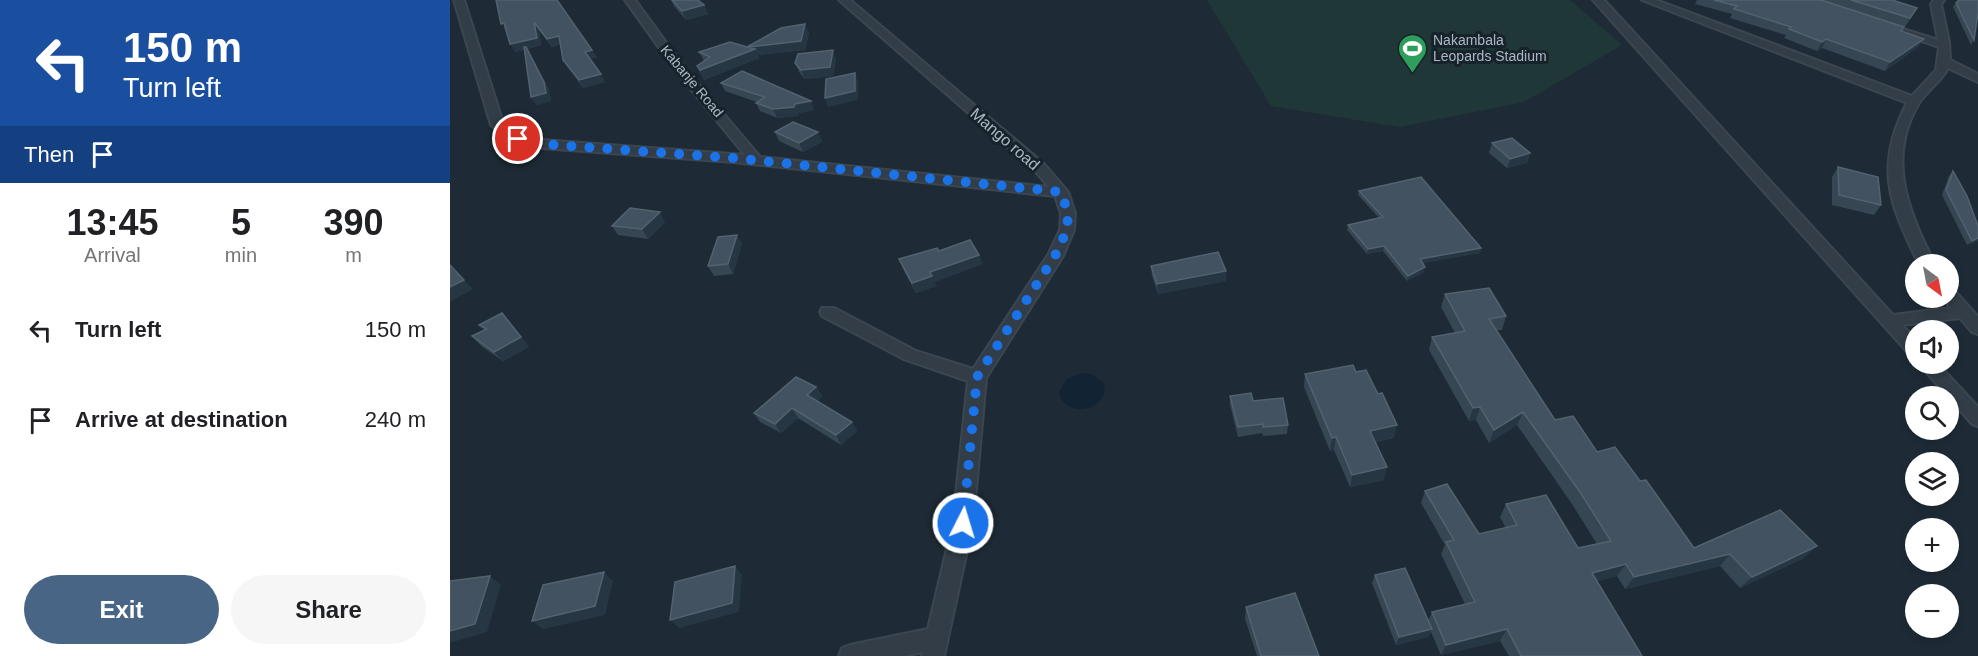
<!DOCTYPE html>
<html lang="en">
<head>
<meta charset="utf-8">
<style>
  :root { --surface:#fff; --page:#f6f6f6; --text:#202124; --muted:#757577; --accent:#486585 }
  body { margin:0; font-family:Arial,sans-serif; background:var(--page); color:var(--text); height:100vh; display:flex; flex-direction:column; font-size:22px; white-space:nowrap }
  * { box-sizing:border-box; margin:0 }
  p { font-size:20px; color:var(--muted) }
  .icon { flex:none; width:33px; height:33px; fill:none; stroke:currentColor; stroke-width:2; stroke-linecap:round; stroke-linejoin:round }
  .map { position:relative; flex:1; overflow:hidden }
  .sheet { display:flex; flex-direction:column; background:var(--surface); width:450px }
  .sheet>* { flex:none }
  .guide { background:#1a4fa0; color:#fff; overflow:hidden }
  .needle { width:39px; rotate:148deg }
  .buttons { position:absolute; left:1455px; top:254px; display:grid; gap:12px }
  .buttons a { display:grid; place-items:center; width:54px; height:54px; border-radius:50%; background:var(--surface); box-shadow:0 3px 9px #0003; font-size:30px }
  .pin { position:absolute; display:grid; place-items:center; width:51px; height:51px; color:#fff; margin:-26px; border:3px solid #fff; border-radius:50%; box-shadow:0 2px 6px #0007 }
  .me { position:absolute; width:66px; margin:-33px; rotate:5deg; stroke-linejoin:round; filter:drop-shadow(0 0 4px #0008) }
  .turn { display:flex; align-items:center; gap:21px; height:126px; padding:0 24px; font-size:27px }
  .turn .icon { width:78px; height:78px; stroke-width:2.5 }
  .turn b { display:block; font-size:42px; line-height:51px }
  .then { display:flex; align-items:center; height:57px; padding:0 24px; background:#0003; gap:12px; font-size:22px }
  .eta { display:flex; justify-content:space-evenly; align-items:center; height:102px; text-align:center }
  .eta b { font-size:36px; font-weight:600; line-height:42px }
  .cta { display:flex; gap:12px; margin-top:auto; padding:12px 24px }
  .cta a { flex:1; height:69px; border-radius:36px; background:var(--accent); color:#fff; font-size:24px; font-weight:600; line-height:69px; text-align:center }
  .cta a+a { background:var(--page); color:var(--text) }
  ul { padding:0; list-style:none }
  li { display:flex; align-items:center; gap:18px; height:90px; padding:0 24px }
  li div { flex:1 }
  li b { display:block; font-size:22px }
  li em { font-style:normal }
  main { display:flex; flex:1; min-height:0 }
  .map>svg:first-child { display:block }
</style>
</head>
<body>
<main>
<section class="sheet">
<div class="guide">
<div class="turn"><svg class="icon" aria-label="left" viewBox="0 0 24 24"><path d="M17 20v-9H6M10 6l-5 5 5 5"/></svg><div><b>150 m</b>Turn left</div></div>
<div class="then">Then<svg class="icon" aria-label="arrive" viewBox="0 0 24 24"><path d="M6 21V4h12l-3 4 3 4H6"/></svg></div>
</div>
<div class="eta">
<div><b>13:45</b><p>Arrival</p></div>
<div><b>5</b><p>min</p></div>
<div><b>390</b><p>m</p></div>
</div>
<ul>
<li><svg class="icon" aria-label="left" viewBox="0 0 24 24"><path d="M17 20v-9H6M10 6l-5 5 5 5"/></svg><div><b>Turn left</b></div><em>150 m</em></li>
<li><svg class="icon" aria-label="arrive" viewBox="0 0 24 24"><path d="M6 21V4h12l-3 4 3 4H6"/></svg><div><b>Arrive at destination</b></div><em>240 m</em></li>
</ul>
<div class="cta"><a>Exit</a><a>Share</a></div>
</section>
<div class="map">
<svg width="1528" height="656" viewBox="0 0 1528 656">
  <rect width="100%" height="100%" fill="#1e2b36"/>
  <path fill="#203738" d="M757,0h363l52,45 -98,57 -125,25 -128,-21z"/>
  <path fill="#122334" d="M633,373l9,1 12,9c7,28 -40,37 -45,9l8,-13z"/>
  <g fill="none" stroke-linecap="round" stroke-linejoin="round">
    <defs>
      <path id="minor" d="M4,0h10l39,123 19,13 20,4 203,15 -69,-84 -51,-71h10l49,67 76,90 289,30 -15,-17 -195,-170h11l194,164 24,28 7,21 -1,17 -11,26 -77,122 -13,145 -29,133h-22l1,-4 -20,4h-64l3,-8 8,-3 78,-16 25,-106 15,-142 -64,-22 -82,-43 -2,-4 2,-4h12l82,43 57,18 75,-114 12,-25 1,-17 -6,-17 -322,-34 -191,-14 -29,-6 -22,-17z
        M1143,0h11l289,315 58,-7 -9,-11h6v-8l6,1 24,27v17l-6,-2 -12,-14 -58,7 14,15v17l-6,-2z
        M1192,0h14l256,96 24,-26 3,-23 -57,-20 5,-3 51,16 -7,-36 3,-4h10l-3,4 8,38 1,18 28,14v8l-30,-14c-7,14 -21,22 -29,35 -33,55 -11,109 16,161h-16c-30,-60 -45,-98 -12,-161z
        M1468,363h19l41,44v19l-6,-2z"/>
    </defs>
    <use href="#minor" stroke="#3b4650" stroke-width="4"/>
    <use href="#minor" fill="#323d47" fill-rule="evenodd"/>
  </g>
  <path fill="#364653" d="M46,0l101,57 -7,2 15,23 -22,6 -20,-28 -2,-16 -9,3 -13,-17 2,15 -13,4 21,41 2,11 -14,4 -6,-8 -7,-47 -9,2 -9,-20z
    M221,0h27l6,5 4,9 -22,6 -12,-14z
    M1247,0h195l25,8 -12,19 -79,-25 98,37 -6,8 -33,24 -63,-23 -5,3 -33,-13 2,-3 -56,-17 2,-4 -37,-10z
    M1506,3l18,37 -3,5 -18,-38z
    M359,33l-4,17 -47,5 1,3 -55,22 -7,-14 7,-5 -5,-9 48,-5z
    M386,59l-3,17 -28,3 -6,-7 -4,-9z
    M271,83l93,27 -15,3 -1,3 -21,2 -17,-7 -4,-8 1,-1 -32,-11z
    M325,132h43l4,10 -19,10 -24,-11z
    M1042,143l38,10 -3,10 -20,5 -18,-15z
    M1388,167l43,38 -7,10 -42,-10v-28z
    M1503,171l25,55v15l-11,4 -25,-50 7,-19z
    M909,191l122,57 -1,5 -58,10 2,9 -17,9 -24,-30 -16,3 -20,-24 1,-5 31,-7 -21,-23z
    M215,222l-17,17 -30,-4 -6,-9z
    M287,235l5,9 -9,30 -19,2 -6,-10z
    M489,251l40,4 3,9 -48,18 2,4 -20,7 -13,-24 -4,-10z
    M701,266l75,15 -68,13 -6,-18z
    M995,294l61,22 -4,14h-6l59,90 42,32 43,29 54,67 110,10 -64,30 -20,-22 -95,23 -8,-13 -20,5 45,75h-133l-9,-15 -59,14 -10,-23 -3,5 -32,8 -24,-62 3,-8 53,46 4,-9 33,-8 -24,-50 4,-9 -24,-42 4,-12 54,43 27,-6 -6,-11 6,-13 72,44 19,-4 -25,-40 -55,-79 -28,18 -13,-23 -7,1 -40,-71 3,-13 23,-4 -14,-26z
    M60,323l19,24 -26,14 -22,-15 -9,-10 12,-6 -5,-5z
    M906,372l38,66 -19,4 9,38 -34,7 -16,-37 -4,1 -26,-64 1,-13z
    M366,387l6,9 -5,5 35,21 5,9 -16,14 -43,-27 -17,15 -21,-11 -6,-9z
    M780,396l23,5 35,24 -1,9 -24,2 -1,-3 -24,4 -8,-32z
    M796,607l73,49h-62l-12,-37z"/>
  <path fill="#273643" d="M254,5l4,9 -22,6 -4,-9z
    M84,22l5,8 2,15 -13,4 21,41 2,11 -14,4 -6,-8 -3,-48 -13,3 -5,-8z
    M355,24l4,9 -4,17 -47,5 1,3 -55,22 -4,-10 48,-23z
    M109,36l5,7 -12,4 -5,-8z
    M1376,39l-4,9 -5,3 5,-9z
    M1474,39l-6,8 -33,24 5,-9z
    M142,50l5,7 -8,2 -4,-7z
    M383,50l3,9 -3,17 -28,3 -4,-9z
    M405,73l3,9v18l-30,7 -3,-9z
    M151,74l4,8 -22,6 -4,-8z
    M361,101l3,9 -15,3 -1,3 -21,2 -4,-9z
    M368,132l4,10 -19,10 -4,-9z
    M1080,153l-3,10 -20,5 3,-9z
    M210,212l5,10 -17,17 -6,-10z
    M287,235l5,9 -9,30 -5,-10z
    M1528,238v3l-11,4 5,-4z
    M934,246l-1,5 -16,3 1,-5z
    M1031,248l-1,5 -61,11 1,-5z
    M529,255l3,9 -48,18 2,4 -20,7 -4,-10 18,-11z
    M975,267l-1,5 -17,9 1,-5z
    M776,271v10l-68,13 -1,-10z
    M14,280l9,9 -23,13v-15z
    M52,313l27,34 -26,14 -9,-9z
    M366,387l6,9 -9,8 -6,-9z
    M1030,407l-4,13 -7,1 4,-13z
    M342,408l6,10 -17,15 -6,-9z
    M1073,412l-6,13 -28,18 5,-13z
    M402,422l5,9 -16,14 -5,-10z
    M947,425l-3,13 -27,5 3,-12z
    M886,437l-2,13 -4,1 2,-13z
    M937,467l-3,13 -34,7 2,-12z
    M1367,546l-13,12 -64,30 12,-11z
    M1280,554l-10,12 -95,23 9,-12z
    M1176,564l-9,12 -33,9 8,-12z
    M285,566l7,9 -3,37 -60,16 -9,-8z
    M154,572l9,9 -8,34 -62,14 -11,-8z
    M40,576l11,9 -14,47 -37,11v-12z
    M982,629l-4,8 -32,8 3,-8z
    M1057,629l-7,12 -59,14 5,-10z"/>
  <path fill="#425260" stroke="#53626f" stroke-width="1.5" d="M46,0h61l35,50 -7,2 16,22 -22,6 -16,-20 -4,-24 -12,3 -13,-17 3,16 -27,6 -6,-21 -3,1z
    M222,0h26l6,5 -22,6z
    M1264,0h107l83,27 -3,4 23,8 -34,23 -64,-23 -4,3 -33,-13 2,-2 -57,-18 3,-3z
    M1401,0h41l25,8 -7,10z
    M1509,0h19v13l-4,27 -18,-37z
    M355,24l-4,17 -53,6 7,2 -55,21 -3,-4 13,-9 -11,-5 31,-10 17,5 34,-19z
    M74,47h2l18,35 2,11 -15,4z
    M383,50l-3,17 -29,3 -6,-7 3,-9z
    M292,71l69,30 -16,3 -1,3 -21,2 -17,-6 9,-6 -44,-14z
    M405,73v18l-30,7 1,-19z
    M343,122l25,10 -19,11 -24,-11z
    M1062,138l18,15 -20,6 -18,-16z
    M1388,167l40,10 3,28 -42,-10z
    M1503,171l14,25 11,30v12l-6,3 -26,-51z
    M971,177l60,71 -61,11 5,8 -17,9 -24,-30 -16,3 -20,-24 35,-8 -24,-26z
    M180,208l30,4 -18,17 -30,-3z
    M287,235l-9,29 -20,2 10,-29z
    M520,240l9,15 -49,17 2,4 -20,7 -13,-24 38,-11 2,3z
    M768,252l8,19 -69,13 -6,-18z
    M0,265l14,15 -14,7z
    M1039,288l17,28 -17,3 66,101 18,-4 24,36 18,-5 25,34 6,-1 48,68 86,-38 37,36 -65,31 -22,-23 -96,23 -8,-13 -34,9 50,83h-121l-14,-27 -61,16 -14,-33 43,-10 -29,-60 8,-2 -29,-49 22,-7 32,50 38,-9 -11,-21 40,-9 32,53 33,-7 -31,-49 -57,-80 -29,18 -14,-23 -7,1 -41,-71 33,-6 -20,-37z
    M52,313l19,24 -27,15 -22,-16 15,-7 -8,-4z
    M903,365l3,7 10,-2 12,24 4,-1 15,32 -27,6 17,36 -35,8 -16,-38 -4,1 -27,-64z
    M346,377l20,10 -9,8 45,27 -16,13 -44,-27 -17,16 -21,-11z
    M801,393l2,8 30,-3 5,27 -25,2v-3l-25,3 -8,-31z
    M285,566l-3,37 -62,17 5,-38z
    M955,568l27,61 -33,8 -24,-62z
    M154,572l-9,34 -63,15 11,-36z
    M40,576l-15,48 -25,7v-50z
    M845,593l24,63h-58l-15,-49z"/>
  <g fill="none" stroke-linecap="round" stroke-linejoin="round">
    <path stroke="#1a73e8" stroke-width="10" stroke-dasharray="0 18" d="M68,139l24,5 191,14 328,34 7,21 -1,17 -12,26 -78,121 -14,146"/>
  </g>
  <defs>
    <symbol id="stadium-pin" viewBox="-11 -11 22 30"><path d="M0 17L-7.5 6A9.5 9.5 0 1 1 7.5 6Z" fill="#2e9e5b" stroke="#17222b"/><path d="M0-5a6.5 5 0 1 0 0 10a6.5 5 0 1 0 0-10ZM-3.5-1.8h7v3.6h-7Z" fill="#fff"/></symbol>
  </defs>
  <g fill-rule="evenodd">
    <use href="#stadium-pin" x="946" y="32" width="33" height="45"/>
  </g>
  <g text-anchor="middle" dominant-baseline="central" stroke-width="6" stroke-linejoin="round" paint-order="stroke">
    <g font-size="14" fill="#abb8c4" stroke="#17222b" text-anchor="start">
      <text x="983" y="40">Nakambala<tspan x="983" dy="16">Leopards Stadium</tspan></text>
    </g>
    <g font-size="14" fill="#abb8c4" stroke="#17222b">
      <text transform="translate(242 81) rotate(50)">Kabanje Road</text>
    </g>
    <g font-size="16" fill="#abb8c4" stroke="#17222b">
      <text transform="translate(555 139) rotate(41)">Mango road</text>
    </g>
  </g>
</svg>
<div class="buttons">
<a><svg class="needle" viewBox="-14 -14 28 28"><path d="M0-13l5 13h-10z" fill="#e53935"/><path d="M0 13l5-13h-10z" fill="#757577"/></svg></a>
<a><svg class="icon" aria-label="sound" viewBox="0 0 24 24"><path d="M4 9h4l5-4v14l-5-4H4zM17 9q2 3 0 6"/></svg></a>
<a><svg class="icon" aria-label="search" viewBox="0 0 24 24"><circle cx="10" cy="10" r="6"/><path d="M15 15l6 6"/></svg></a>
<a><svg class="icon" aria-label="layers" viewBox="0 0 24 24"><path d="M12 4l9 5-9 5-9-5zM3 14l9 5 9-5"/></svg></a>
<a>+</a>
<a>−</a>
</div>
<div class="pin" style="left:68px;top:139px;background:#d93025"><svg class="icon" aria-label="arrive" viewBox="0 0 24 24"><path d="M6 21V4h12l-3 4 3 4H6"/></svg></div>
<svg class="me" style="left:513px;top:523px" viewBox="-20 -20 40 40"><circle r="17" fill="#1a73e8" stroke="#fff" stroke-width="3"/><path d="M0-11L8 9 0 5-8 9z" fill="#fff"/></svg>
</div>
</main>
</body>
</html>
